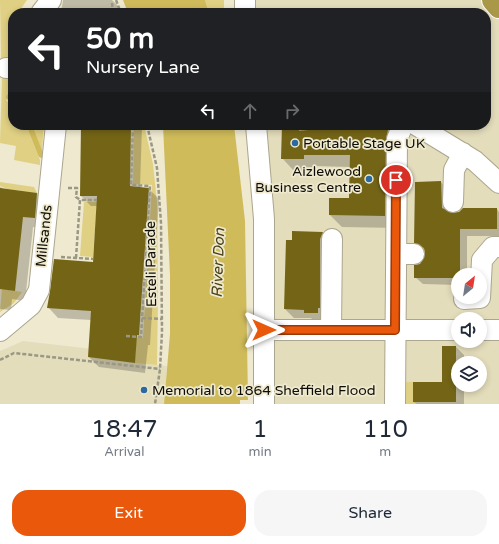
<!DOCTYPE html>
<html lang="en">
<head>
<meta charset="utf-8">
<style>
  :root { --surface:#fff; --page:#f6f6f7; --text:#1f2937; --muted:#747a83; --accent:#ea580c }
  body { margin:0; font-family:"Varela Round",sans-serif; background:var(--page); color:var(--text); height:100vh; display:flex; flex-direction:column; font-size:15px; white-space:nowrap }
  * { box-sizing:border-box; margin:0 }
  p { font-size:13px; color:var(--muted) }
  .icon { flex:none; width:22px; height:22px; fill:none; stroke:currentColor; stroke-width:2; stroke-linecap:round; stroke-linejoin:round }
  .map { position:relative; height:404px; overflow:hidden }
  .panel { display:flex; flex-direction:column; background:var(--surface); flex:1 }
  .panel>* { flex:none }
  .guide { position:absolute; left:8px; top:8px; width:483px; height:122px; border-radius:16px; box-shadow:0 2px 6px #0003; background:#202124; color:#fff; overflow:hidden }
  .needle { width:26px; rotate:30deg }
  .controls { position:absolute; left:451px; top:268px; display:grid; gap:8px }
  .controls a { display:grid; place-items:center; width:36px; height:36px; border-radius:50%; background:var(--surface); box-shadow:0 2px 6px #0003; font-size:20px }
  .pin { position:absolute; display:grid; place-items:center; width:34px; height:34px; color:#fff; margin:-17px; border:2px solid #fff; border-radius:50%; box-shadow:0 1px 4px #0007 }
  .me { position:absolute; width:44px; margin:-22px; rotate:90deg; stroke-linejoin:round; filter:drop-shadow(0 0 3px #0008) }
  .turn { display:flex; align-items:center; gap:14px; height:84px; padding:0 12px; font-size:18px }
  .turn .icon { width:52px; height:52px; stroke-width:2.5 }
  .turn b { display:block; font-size:28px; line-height:34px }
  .lanes { display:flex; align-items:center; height:38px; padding:0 12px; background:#0003; justify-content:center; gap:20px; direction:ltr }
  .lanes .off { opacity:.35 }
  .eta { display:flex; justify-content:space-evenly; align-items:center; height:68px; text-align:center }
  .eta b { font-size:24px; font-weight:600; line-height:28px }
  .cta { display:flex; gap:8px; margin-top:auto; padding:8px 12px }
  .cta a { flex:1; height:46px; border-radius:16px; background:var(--accent); color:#fff; font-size:16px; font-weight:600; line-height:46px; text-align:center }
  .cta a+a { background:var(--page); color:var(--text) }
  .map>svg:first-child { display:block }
</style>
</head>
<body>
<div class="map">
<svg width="499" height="404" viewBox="0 0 499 404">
  <rect width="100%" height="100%" fill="#eee9cf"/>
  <path fill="#e4ddbc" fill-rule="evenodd" d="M245,0h248l6,7v397h-235l-8,-279h230v-112h-241zM458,275h22v22h-22zM458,319h22v22h-22zM458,363h22v22h-22z
    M23,341l113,13 -1,9 32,3 -3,38h-164v-53z"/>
  <path fill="#e0d083" d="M0,0h27l-9,13h-5l-3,47h-9z
    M205,0h19v13h-15z
    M13,75v22l-2,-3 -5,6 7,7v18h13l14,35v5l-26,-5 2,-14 -16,-3 2,-67z
    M31,125h13l-2,25z
    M134,125h10l9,39 4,38 1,95 -1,68 -22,-2 1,-25h7l9,-153 -19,-1z
    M299,125h28l-1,3 -27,3z
    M0,182l34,5 3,6 -30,-4 -7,-3z
    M84,202h13l-4,55 -13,-1z
    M2,289l20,3 -8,11 -14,9z
    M403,382h10v20h2v2h-12z"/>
  <path fill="#cfbb5a" d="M123,0h82l4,13h-81z
    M163,125h71l11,96 3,179h-8v4h-76l6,-70v-59z"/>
  <path fill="#0003" d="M63,0h49l8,8v5h-63l5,-6z
    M82,125h60l-2,63h8l11,11 -9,146h-2l-3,28 -46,-6 -10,-10 2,-37 -33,-2 -10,-11 46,-44 3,-57h-6l-10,-10z
    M283,125l105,1 12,12 -3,90 -55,-1 -12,-12 20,-16v-32l-34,-1v5h-22l-12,-13z
    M441,182l7,8v23l49,-4 2,3v24h-32v39h-9v10l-35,-1 -8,-7 12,-22 -1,-4 -11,-9z
    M0,187l7,3 30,3 11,11 -3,24 -12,-1 -8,74 -13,-2 -1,11 -11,-1z
    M293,232l30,1 8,8 -5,80h-12l-3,-3h-17l-9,-9z
    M456,347l8,8v8h-6v22h6v19h-48l-2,-2 29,-19z"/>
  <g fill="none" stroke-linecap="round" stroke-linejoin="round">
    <path stroke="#cfbb5a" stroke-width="5.5" d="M9,97l4,5
      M29,125l12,30"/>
  </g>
  <path fill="#746516" d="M81,125h50l-1,61 19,2 -10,147h-2l-2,28 -47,-6 3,-46 -44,-3 3,-17 4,-32 39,3 4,-66h-17z
    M282,125h17v6l27,-3 1,-3h62l-3,14 -1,77 -56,-1v-17h20l1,-43h-46v4h-23z
    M441,181l1,27 11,5 6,-1 4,-4h34v21h-37v46h-2v3h-44v-13l6,-1 5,-10 -1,-6 -10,-5 1,-61z
    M0,188l37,5 -2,25 -12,-1 -8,74 -15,-2z
    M292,231l31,1 -3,7v69h-2v5h-14v-3l-20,-1 2,-69h6z
    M442,346h14v56h-43v-20h29z"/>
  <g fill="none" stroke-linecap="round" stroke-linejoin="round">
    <defs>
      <path id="minor" d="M245,0v13
        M41,13l10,-13
        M6,68h7
        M256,125l8,94v185
        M416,125l59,36 24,22
        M453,202l1,-32 9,-17
        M396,254h18
        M464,299l16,-1 2,-38 11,-13h6
        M264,330h194
        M331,330l1,-91
        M480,330h19
        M0,331l31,-26 8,-15 17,-165
        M395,404l2,-265 6,-14"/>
      <path id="highway" d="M493,0l6,7"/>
    </defs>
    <use href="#minor" stroke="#aba68e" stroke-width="22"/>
    <use href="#highway" stroke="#fff" stroke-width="24"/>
    <path stroke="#9a9784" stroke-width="2.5" stroke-dasharray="4 2" stroke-linecap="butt" d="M116,0l5,13
      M112,3l1,10
      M147,125l10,43 4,55 1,109 -2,37 -5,35
      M68,188h9l-1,9 4,3
      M61,257l32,2
      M76,258l4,-58h17
      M142,318l20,1
      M126,336l15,1 9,-151 -19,-1 2,-60
      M0,360l14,-7 146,16"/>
    <use href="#minor" stroke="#fff" stroke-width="20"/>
    <use href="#highway" stroke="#a99848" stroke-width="22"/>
  </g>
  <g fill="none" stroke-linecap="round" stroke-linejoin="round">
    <defs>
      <path id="route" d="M264,330h131l1,-150"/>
    </defs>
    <use href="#route" stroke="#983908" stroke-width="10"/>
    <use href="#route" stroke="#ea580c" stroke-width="7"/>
  </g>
  <g fill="#2a6aa1" stroke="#eee9cf" stroke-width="1.5">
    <circle cx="295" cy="143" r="4"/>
    <circle cx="369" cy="179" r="4"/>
    <circle cx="144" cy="390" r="4"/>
  </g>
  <g text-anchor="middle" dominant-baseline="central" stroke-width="3.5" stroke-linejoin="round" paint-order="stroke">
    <g font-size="14" fill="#0d0c04" stroke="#eee9cf" text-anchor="start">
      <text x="303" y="143">Portable Stage UK</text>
      <text x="361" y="171" text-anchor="end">Aizlewood<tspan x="361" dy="16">Business Centre</tspan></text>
      <text x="152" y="390">Memorial to 1864 Sheffield Flood</text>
    </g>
    <g font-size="14" fill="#0d0c04" stroke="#eee9cf">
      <text transform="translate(44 236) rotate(-84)">Millsands</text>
      <text transform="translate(151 264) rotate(-91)">Esteli Parade</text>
    </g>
    <g font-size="15" font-style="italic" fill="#4a4118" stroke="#eee9cf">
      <text transform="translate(218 263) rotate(-88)">River Don</text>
    </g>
  </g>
</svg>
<div class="controls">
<a><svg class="needle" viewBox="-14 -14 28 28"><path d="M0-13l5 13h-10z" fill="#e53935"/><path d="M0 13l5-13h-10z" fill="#747a83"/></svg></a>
<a><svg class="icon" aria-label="sound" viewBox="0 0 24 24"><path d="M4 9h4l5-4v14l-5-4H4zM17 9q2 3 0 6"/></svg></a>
<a><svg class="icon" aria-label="layers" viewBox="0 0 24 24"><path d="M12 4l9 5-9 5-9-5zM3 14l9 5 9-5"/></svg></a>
</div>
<div class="pin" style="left:396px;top:180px;background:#d93025"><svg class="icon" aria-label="arrive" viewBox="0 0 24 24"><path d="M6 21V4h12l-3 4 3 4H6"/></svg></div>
<svg class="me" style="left:264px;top:330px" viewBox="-20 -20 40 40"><path d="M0-17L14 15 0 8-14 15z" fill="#ea580c" stroke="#fff" stroke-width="4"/></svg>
<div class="guide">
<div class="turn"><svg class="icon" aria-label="left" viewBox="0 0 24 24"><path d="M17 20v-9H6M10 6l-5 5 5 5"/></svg><div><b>50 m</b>Nursery Lane</div></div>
<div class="lanes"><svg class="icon" aria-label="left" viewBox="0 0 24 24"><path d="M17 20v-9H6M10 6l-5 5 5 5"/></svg><svg class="icon off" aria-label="ahead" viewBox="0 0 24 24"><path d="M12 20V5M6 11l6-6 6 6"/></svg><svg class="icon off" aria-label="right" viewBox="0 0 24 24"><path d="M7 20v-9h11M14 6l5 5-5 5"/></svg></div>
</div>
</div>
<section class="panel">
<div class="eta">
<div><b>18:47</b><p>Arrival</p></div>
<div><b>1</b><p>min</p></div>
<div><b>110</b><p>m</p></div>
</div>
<div class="cta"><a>Exit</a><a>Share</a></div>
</section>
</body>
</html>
